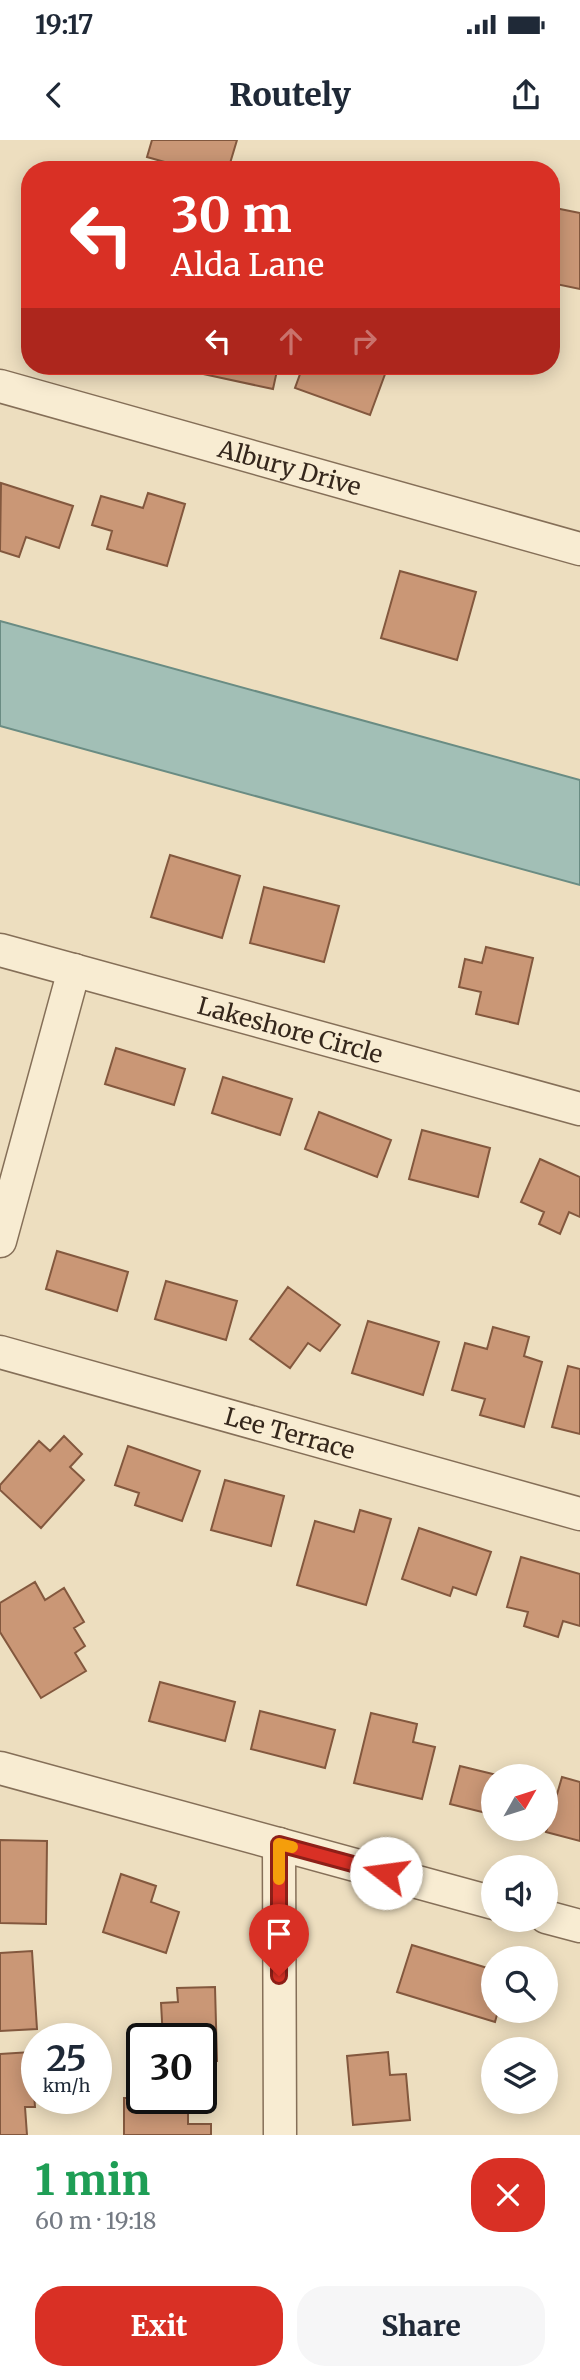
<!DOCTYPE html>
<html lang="en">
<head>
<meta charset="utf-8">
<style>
  :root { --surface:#fff; --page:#f6f6f7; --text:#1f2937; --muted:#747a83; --accent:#d93025 }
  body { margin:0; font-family:Merriweather,serif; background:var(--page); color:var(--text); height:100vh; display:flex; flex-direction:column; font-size:26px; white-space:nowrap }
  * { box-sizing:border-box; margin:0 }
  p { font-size:23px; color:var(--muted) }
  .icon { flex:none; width:38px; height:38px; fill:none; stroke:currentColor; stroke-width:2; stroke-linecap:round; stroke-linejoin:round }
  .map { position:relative; height:1995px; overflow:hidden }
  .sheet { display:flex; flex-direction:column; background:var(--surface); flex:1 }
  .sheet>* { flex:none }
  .guide { position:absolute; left:21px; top:21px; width:539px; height:214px; border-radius:28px; box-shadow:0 4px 18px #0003; background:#d93025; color:#fff; overflow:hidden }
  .needle { width:46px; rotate:51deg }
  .fabs { position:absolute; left:481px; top:1624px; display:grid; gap:14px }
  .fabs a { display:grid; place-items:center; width:77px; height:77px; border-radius:50%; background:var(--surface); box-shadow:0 4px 18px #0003; font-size:35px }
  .speed { position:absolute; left:21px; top:1883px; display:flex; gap:14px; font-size:35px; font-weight:700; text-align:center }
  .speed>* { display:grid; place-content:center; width:91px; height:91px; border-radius:50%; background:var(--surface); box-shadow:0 4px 18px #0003; line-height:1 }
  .speed small { font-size:18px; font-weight:400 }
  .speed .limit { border:4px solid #111; border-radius:10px; background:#fff; color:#111 }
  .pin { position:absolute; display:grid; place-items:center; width:60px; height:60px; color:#fff; margin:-72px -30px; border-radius:50% 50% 50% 0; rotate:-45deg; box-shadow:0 0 7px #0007 }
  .pin .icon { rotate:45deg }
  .me { position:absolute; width:77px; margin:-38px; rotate:285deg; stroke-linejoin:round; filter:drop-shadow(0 0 5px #0008) }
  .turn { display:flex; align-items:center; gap:24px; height:147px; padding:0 35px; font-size:32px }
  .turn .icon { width:91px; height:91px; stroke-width:2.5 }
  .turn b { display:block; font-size:49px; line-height:60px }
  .lanes { display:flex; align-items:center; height:66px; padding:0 35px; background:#0003; justify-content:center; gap:35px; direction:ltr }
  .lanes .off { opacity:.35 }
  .round { display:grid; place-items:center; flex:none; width:74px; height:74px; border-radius:28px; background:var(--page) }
  .headline { display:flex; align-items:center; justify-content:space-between; height:119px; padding:0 35px }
  h1 { font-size:42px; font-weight:800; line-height:52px; color:#1e9e55 }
  .button { display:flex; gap:14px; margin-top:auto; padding:14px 35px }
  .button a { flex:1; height:80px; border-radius:28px; background:var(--accent); color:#fff; font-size:28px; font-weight:800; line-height:80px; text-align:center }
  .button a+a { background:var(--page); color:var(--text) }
  .status { display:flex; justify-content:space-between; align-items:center; height:49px; padding:0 35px; background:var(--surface); direction:ltr }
  .status svg { height:19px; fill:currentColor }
  header { display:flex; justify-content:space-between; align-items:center; height:91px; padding:0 35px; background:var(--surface); font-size:32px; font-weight:800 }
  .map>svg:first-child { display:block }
</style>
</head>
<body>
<div class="status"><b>19:17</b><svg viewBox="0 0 49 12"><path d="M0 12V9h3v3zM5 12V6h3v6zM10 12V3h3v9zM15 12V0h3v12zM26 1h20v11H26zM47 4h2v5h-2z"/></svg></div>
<header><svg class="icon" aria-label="back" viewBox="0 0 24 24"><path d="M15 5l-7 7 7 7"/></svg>Routely<svg class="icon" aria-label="share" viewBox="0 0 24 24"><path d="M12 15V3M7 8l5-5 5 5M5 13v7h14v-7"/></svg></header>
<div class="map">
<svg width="580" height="1995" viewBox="0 0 580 1995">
  <rect width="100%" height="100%" fill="#eddebf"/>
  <path fill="#a2bfb6" stroke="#6a8c83" stroke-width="2" d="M0,481l580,159v105l-580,-159z"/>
  <path fill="#ca9776" stroke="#83583e" stroke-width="2" d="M152,0h85l-9,30h-35l-46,-13z
    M555,68l25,5v76l-29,-6v-51z
    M204,226h74l-5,23 -70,-15z
    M303,226h85l-18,49 -75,-27z
    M1,343l72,23 -14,42 -33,-11 -7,20 -19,-6z
    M148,353l37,11 -18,62 -60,-17 5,-18 -20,-6 9,-29 42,12z
    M400,431l76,21 -19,68 -76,-22z
    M170,715l70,21 -18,62 -71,-21z
    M264,747l75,19 -15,56 -74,-19z
    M486,807l47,11 -15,66 -42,-10 5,-22 -22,-5 6,-28 17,4z
    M116,908l69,21 -11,36 -69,-21z
    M223,937l69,22 -12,36 -68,-22z
    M319,972l72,28 -14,37 -72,-28z
    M422,990l68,18 -12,49 -69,-18z
    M540,1019l40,18v40l-11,-5 -9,22 -21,-10 5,-12 -23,-10z
    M57,1111l71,21 -11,39 -71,-22z
    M166,1141l71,20 -11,39 -71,-21z
    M288,1147l52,38 -20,26 -12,-8 -18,25 -40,-29z
    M368,1181l71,21 -16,53 -71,-22z
    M493,1187l36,10 -5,19 18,6 -18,65 -44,-12 5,-16 -33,-9 13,-47 22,6z
    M568,1226l12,3v65l-28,-7z
    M64,1296l18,18 -12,13 14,13 -43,48 -41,-38v-5l39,-44 11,10z
    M128,1306l72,25 -18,50 -47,-16 4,-12 -24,-8z
    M225,1340l59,16 -13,50 -60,-16z
    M360,1370l31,9 -25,86 -69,-20 18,-64 39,11z
    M419,1388l72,24 -15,43 -23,-8 -3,9 -48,-17z
    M521,1417l59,17v52l-17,-5 -5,16 -34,-11 4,-14 -21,-5z
    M35,1442l10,18 19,-12 20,34 -10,6 11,18 -10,7 11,18 -45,27 -41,-66v-29z
    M160,1542l75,20 -10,39 -76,-20z
    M260,1571l75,19 -10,38 -74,-19z
    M371,1573l46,11 -4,18 22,5 -13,52 -68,-16z
    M460,1626l41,10h-7v39l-44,-11z
    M562,1637l18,5v59l-34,-9z
    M0,1700l47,1 -1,83 -46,-1z
    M121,1734l35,12 -5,16 28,10 -13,41 -63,-21z
    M412,1805l82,25v41h4l-3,11 -98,-30z
    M32,1811l5,78 -37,2v-78z
    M215,1847l2,74h-16v-22h-38l-2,-36 17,-1 -1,-14z
    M31,1912l4,55h-10l2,28h-27v-81z
    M388,1912l2,23 16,-1 4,46 -57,5 -6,-69z
    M124,1958h64v26h23v11h-87z"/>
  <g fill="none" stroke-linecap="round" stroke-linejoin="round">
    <defs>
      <g id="street">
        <path id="s1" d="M0,246l580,163"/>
        <path id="s2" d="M0,810l580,159"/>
        <path d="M0,1101l74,-271"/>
        <path id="s3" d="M0,1212l580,162"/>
        <path d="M0,1628l494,135"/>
        <path d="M279,1704l1,291"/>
        <path d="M546,1777l34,9"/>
      </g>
    </defs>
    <use href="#street" stroke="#856f58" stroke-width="35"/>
    <use href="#street" stroke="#f8ecd2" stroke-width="32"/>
  </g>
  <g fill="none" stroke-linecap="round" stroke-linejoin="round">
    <defs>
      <path id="route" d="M279,1836v-132l107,29"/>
    </defs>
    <use href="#route" stroke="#8d1f18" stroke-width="18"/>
    <use href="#route" stroke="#d93025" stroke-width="12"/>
    <path stroke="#f59e0b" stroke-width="12" d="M279,1739v-35l13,3"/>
  </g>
  <g text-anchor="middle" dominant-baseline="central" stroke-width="7" stroke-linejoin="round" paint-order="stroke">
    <g font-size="24" fill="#35271c" stroke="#f4e9cf">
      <text stroke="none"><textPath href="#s1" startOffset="301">Albury Drive</textPath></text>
      <text stroke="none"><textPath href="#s2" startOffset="301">Lakeshore Circle</textPath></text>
      <text stroke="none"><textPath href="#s3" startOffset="301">Lee Terrace</textPath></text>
    </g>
  </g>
</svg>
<div class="fabs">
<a><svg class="needle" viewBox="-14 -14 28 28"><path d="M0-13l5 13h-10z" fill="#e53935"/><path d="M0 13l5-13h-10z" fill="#747a83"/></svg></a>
<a><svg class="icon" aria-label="sound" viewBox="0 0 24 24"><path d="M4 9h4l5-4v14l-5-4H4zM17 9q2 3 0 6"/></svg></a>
<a><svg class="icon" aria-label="search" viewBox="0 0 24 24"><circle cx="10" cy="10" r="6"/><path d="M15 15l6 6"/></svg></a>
<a><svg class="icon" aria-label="layers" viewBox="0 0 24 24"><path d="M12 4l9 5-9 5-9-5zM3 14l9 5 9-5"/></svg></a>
</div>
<div class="speed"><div>25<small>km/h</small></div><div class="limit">30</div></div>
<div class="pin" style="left:279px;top:1836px;background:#d93025"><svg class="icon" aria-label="arrive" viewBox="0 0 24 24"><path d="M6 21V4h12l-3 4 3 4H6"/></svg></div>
<svg class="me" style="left:386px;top:1733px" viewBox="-20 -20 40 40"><circle r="19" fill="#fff"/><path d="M0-13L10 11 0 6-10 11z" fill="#d93025"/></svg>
<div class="guide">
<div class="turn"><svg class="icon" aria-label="left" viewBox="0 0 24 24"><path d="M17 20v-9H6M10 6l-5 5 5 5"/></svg><div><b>30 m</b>Alda Lane</div></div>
<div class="lanes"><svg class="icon" aria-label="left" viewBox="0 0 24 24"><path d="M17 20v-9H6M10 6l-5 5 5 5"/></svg><svg class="icon off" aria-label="ahead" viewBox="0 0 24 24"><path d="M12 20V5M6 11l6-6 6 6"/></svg><svg class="icon off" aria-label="right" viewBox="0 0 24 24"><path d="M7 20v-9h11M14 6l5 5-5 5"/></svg></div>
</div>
</div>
<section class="sheet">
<div class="headline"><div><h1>1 min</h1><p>60 m · 19:18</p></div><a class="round" style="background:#d93025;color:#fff"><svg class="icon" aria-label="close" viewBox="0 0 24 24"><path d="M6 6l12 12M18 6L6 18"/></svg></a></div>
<div class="button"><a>Exit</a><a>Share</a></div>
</section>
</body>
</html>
